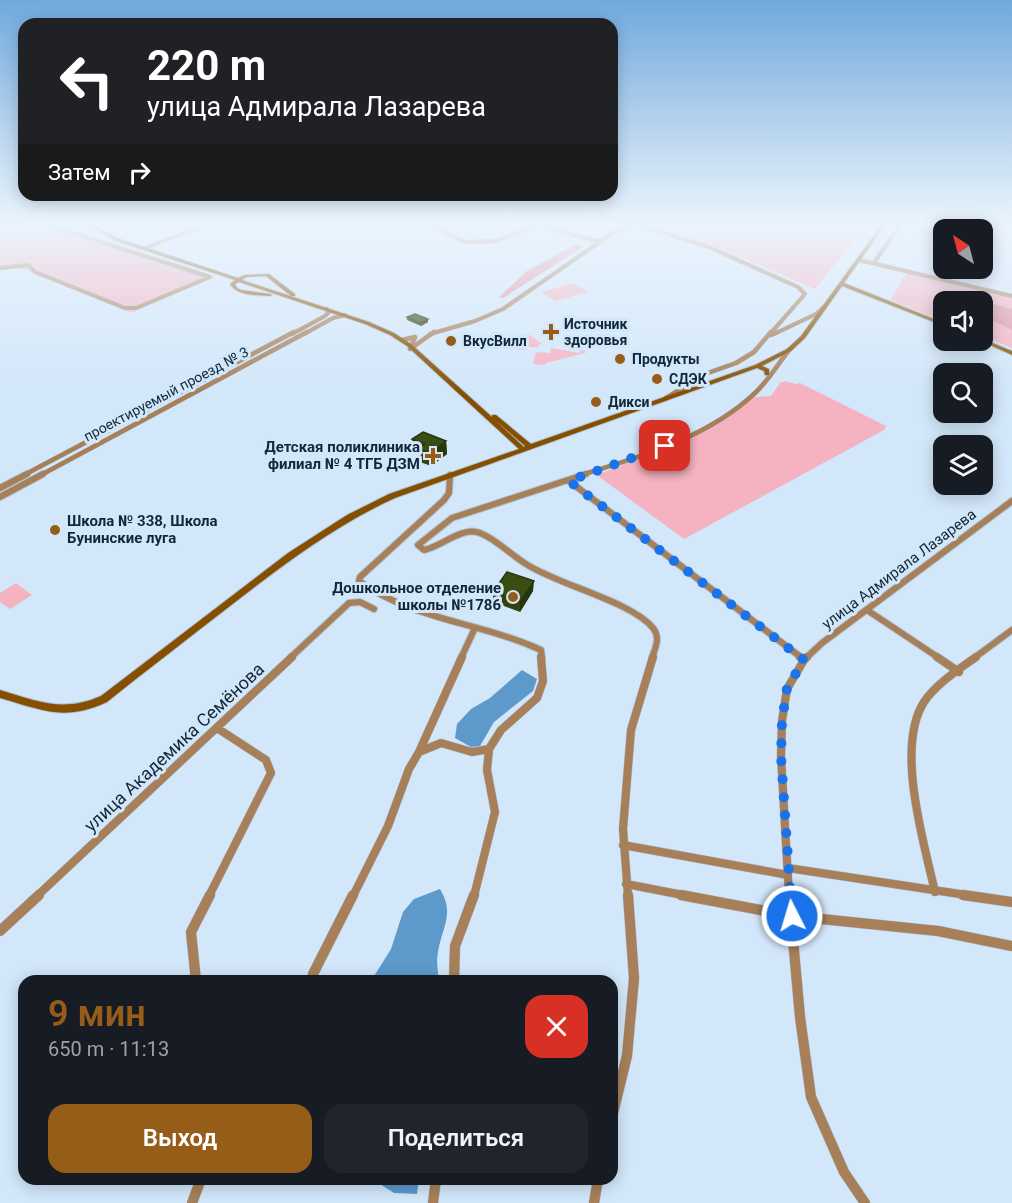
<!DOCTYPE html>
<html lang="ru">
<head>
<meta charset="utf-8">
<style>
  :root { --surface:#171b24; --page:#20242c; --text:#f1f3f6; --muted:#9ea1a6; --accent:#955d18 }
  body { margin:0; font-family:Roboto,sans-serif; background:var(--page); color:var(--text); height:100vh; display:flex; flex-direction:column; font-size:22px; white-space:nowrap }
  * { box-sizing:border-box; margin:0 }
  p { font-size:20px; color:var(--muted) }
  .icon { flex:none; width:33px; height:33px; fill:none; stroke:currentColor; stroke-width:2; stroke-linecap:round; stroke-linejoin:round }
  .map { position:relative; flex:1; overflow:hidden }
  .details { position:absolute; left:18px; top:975px; width:600px; height:210px; display:flex; flex-direction:column; background:var(--surface); border-radius:18px; box-shadow:0 3px 15px #0003 }
  .details>* { flex:none }
  .top-card { position:absolute; left:18px; top:18px; width:600px; height:183px; border-radius:18px; box-shadow:0 3px 15px #0003; background:#202124; color:#fff; overflow:hidden }
  .needle { width:39px; rotate:324deg }
  .tools { position:absolute; left:933px; top:219px; display:grid; gap:12px }
  .tools a { display:grid; place-items:center; width:60px; height:60px; border-radius:12px; background:var(--surface); box-shadow:0 3px 15px #0003; font-size:30px }
  .pin { position:absolute; display:grid; place-items:center; width:51px; height:51px; color:#fff; margin:-26px; border-radius:12px; box-shadow:0 3px 9px #0006 }
  .me { position:absolute; width:66px; margin:-33px; rotate:355deg; stroke-linejoin:round; filter:drop-shadow(0 0 4px #0008) }
  .turn { display:flex; align-items:center; gap:21px; height:126px; padding:0 30px; font-size:27px }
  .turn .icon { width:78px; height:78px; stroke-width:2.5 }
  .turn b { display:block; font-size:42px; line-height:51px }
  .then { display:flex; align-items:center; height:57px; padding:0 30px; background:#0003; gap:12px; font-size:22px }
  .round { display:grid; place-items:center; flex:none; width:63px; height:63px; border-radius:18px; background:var(--page) }
  .headline { display:flex; align-items:center; justify-content:space-between; height:102px; padding:0 30px }
  h1 { font-size:36px; font-weight:600; line-height:45px; color:var(--accent) }
  .action { display:flex; gap:12px; margin-top:auto; padding:12px 30px }
  .action a { flex:1; height:69px; border-radius:18px; background:var(--accent); color:#fff; font-size:24px; font-weight:600; line-height:69px; text-align:center }
  .action a+a { background:var(--page); color:var(--text) }
  .map>svg:first-child { display:block }
</style>
</head>
<body>
<div class="map">
<svg width="1012" height="1203" viewBox="0 0 1012 1203">
  <rect width="100%" height="100%" fill="#d2e7fa"/>
  <path fill="#f5b2c0" d="M0,224h54l161,53 -84,36 -110,-45 -21,2z
    M654,224h213l-52,65 -105,-45z
    M907,273l105,25v50l-29,-12 -1,-34h-38l-1,19 -53,-21z
    M574,283l14,9 -33,9 -14,-9z
    M529,335l15,10 -5,-1 -1,3h-10l-2,3 -25,-2 -5,-3z
    M551,348l29,5 1,-3 5,1 -1,2 -39,10 -1,2 -12,-1 3,-12 14,1z
    M785,381l10,3 5,-1 86,43 -2,4 -200,109 -86,-63 4,-3 66,-26 59,-30 27,-20 17,-1 9,-13z
    M16,583l16,12 -22,14 -10,-7v-9z"/>
  <path fill="#e191a2" d="M574,245l10,1 -81,52 -4,-1 28,-26z
    M980,300l32,9v21l-24,-12z"/>
  <path fill="#5e99cc" d="M522,670l15,9 -4,12 -39,31 -14,24 -9,1 -16,-9 2,-14 14,-15 19,-11z
    M440,889c15,25 2,38 -2,63 -2,9 0,20 1,29h-68l20,-32 12,-37 11,-13z
    M372,1179h47l-2,15 -23,-1z"/>
  <g fill="none" stroke-linecap="round" stroke-linejoin="round">
    <defs>
      <path id="street-far4" d="M427,224l38,18 31,-1 40,-16 65,17
        M636,224l73,23 89,40 7,7 -35,40
        M147,247l61,-23
        M859,260l153,36
        M874,263l26,-39
        M0,268l28,-3 7,7 90,36h11l74,-31 -164,-53
        M292,334l33,-18 4,-4 -2,-3
        M304,334l29,-16 12,-3
        M430,334l45,-13 28,-12 117,-81 18,-4
        M774,334l42,-20 9,-8"/>
      <path id="street-far3" d="M771,335l6,-3
        M402,340l13,-3 -5,12 24,-17
        M666,398l17,-10 8,-9 45,-16 18,-11 17,-20
        M24,475l270,-143
        M41,475l266,-143
        M581,475c59,-18 128,-38 174,-82 13,-12 23,-29 34,-43"/>
      <path id="street-far2" d="M586,474l-134,44 -34,27 6,5c17,-3 38,-24 56,-17 16,6 31,22 46,31 32,21 105,37 127,64 8,10 2,20 -1,30
        M450,475l-1,18 -5,7 -84,77 -1,4c56,40 121,41 182,69l1,8
        M569,481l233,177
        M0,488l27,-14
        M0,497l43,-23
        M867,610l72,48
        M290,658l59,-55 11,-1 14,7
        M461,658l14,-30
        M806,658l16,-15 190,-142
        M974,658l38,-28"/>
      <path id="street-far1" d="M800,657l4,3 3,-3
        M937,657l22,15
        M419,752l43,-95
        M623,845l165,30
        M788,868l185,28
        M626,884l62,12
        M935,892c-11,-49 -40,-145 -11,-190 12,-18 34,-32 52,-45
        M37,896l255,-239
        M209,896l62,-123 -5,-13 -49,-32
        M353,896l35,-70 21,-57 10,-17 22,-9 31,9 17,-3 12,-19 36,-32 6,-17 -2,-24
        M474,896l21,-84 -8,-42 2,-21
        M628,896l-5,-67 8,-99 22,-73
        M789,896l-8,-140 1,-35 5,-32 17,-29"/>
      <path id="street" d="M681,895l111,21 146,15 74,15
        M789,895l11,122 11,80 33,75 21,31
        M963,895l49,7
        M0,931l39,-36
        M313,974l40,-79
        M196,981l-5,-49 19,-37
        M454,981l1,-35 19,-51
        M612,1117l15,-61 7,-78 -6,-83
        M192,1203l9,-24
        M433,1203l3,-24
        M594,1203l4,-24"/>
      <path id="secondary" d="M85,224h5l30,15 118,39 7,-3 24,-1 26,20v2h-4l-25,-20 -20,1 -4,3 127,42 25,11 17,11 81,73v-2h4l35,29 224,-79 32,-16 14,-13 81,-112h4l-42,59 100,40v3l-102,-40 -37,52 -14,13 -29,15 7,3v6h-4l-1,-4 -7,-3 -362,130c-61,28 -112,67 -165,108 -41,32 -82,63 -123,96 -43,20 -64,8 -107,-4v-8c37,11 63,23 101,6l187,-143 59,-38 42,-21 130,-45 -112,-103 -17,-11 -25,-11 -126,-42 -4,2 2,4 4,2 29,4 2,1 -2,1c-13,-1 -33,0 -40,-12l5,-4 -119,-39zM494,419l31,27 -1,1z
        M983,339l29,12v4l-33,-15h3z"/>
    </defs>
    <use href="#street-far4" stroke="#afc4d7" stroke-width="4.5"/>
    <use href="#street-far3" stroke="#afc4d7" stroke-width="5"/>
    <use href="#street-far2" stroke="#afc4d7" stroke-width="8"/>
    <use href="#street-far1" stroke="#afc4d7" stroke-width="9"/>
    <use href="#street" stroke="#afc4d7" stroke-width="11"/>
    <use href="#secondary" stroke="#afc4d7" stroke-width="2"/>
    <use href="#street-far4" stroke="#a7805a" stroke-width="4"/>
    <use href="#street-far3" stroke="#a7805a" stroke-width="4.5"/>
    <use href="#street-far2" stroke="#a7805a" stroke-width="6"/>
    <use href="#street-far1" stroke="#a7805a" stroke-width="8"/>
    <use href="#street" stroke="#a7805a" stroke-width="10"/>
    <use href="#secondary" fill="#864f00" fill-rule="evenodd"/>
  </g>
  <path fill="#32420f" d="M407,317l21,2v3l-7,4 -14,-6z
    M412,439l34,2 1,13 -16,12 -11,-4v-7l-6,-3z
    M533,591l-13,21 -27,-10v-10z"/>
  <path fill="#29360d" d="M428,319v3l-7,4 -1,-3z
    M446,441l1,13 -16,12 -1,-13z
    M534,581l-1,10 -13,21v-10z"/>
  <path fill="#3a4d12" stroke="#29360d" stroke-width="1.5" d="M415,314l13,5 -8,4 -13,-6z
    M423,432l23,9 -16,12 -11,-4 6,-5 -13,-5z
    M507,572l27,9 -14,21 -27,-10z"/>
  <linearGradient id="sky" x2="0" y2="1"><stop stop-color="#71a9dd"/><stop offset="0.57" stop-color="#ebf4fd"/><stop offset="1" stop-color="#ebf4fd" stop-opacity="0"/></linearGradient>
  <rect width="1012" height="392" fill="url(#sky)"/>
  <g fill="none" stroke-linecap="round" stroke-linejoin="round">
    <path stroke="#1a73e8" stroke-width="10" stroke-dasharray="0 18" d="M665,446l-96,35 235,179 -17,28 -5,33 -1,35 11,160"/>
  </g>
  <g fill="#955d18" stroke="#d2e7fa" stroke-width="2">
    <path d="M548 323h6v6h6v6h-6v6h-6v-6h-6v-6h6z"/>
    <circle cx="451" cy="341" r="6"/>
    <circle cx="620" cy="359" r="6"/>
    <circle cx="657" cy="379" r="6"/>
    <circle cx="596" cy="402" r="6"/>
    <path d="M430 447h6v6h6v6h-6v6h-6v-6h-6v-6h6z"/>
    <circle cx="55" cy="530" r="6"/>
    <circle cx="513" cy="597" r="6"/>
  </g>
  <g text-anchor="middle" dominant-baseline="central" stroke-width="6" stroke-linejoin="round" paint-order="stroke">
    <g font-size="14" font-weight="bold" fill="#122738" stroke="#d2e7fa" text-anchor="start">
      <text x="564" y="324">Источник<tspan x="564" dy="16">здоровья</tspan></text>
      <text x="463" y="341">ВкусВилл</text>
      <text x="632" y="359">Продукты</text>
      <text x="669" y="379">СДЭК</text>
      <text x="608" y="402">Дикси</text>
    </g>
    <g font-size="14" fill="#122738" stroke="#d2e7fa">
      <text transform="translate(166 394) rotate(-28)">проектируемый проезд № 3</text>
    </g>
    <g font-size="15" font-weight="bold" fill="#122738" stroke="#d2e7fa" text-anchor="end">
      <text x="420" y="447">Детская поликлиника<tspan x="420" dy="17">филиал № 4 ТГБ ДЗМ</tspan></text>
      <text x="67" y="521" text-anchor="start">Школа № 338, Школа<tspan x="67" dy="17">Бунинские луга</tspan></text>
      <text x="501" y="588">Дошкольное отделение<tspan x="501" dy="17">школы №1786</tspan></text>
    </g>
    <g font-size="15" fill="#122738" stroke="#d2e7fa">
      <text transform="translate(899 569) rotate(-37)">улица Адмирала Лазарева</text>
    </g>
    <g font-size="18" fill="#122738" stroke="#d2e7fa">
      <text transform="translate(174 747) rotate(-43)">улица Академика Семёнова</text>
    </g>
  </g>
</svg>
<div class="tools">
<a><svg class="needle" viewBox="-14 -14 28 28"><path d="M0-13l5 13h-10z" fill="#e53935"/><path d="M0 13l5-13h-10z" fill="#9ea1a6"/></svg></a>
<a><svg class="icon" aria-label="sound" viewBox="0 0 24 24"><path d="M4 9h4l5-4v14l-5-4H4zM17 9q2 3 0 6"/></svg></a>
<a><svg class="icon" aria-label="search" viewBox="0 0 24 24"><circle cx="10" cy="10" r="6"/><path d="M15 15l6 6"/></svg></a>
<a><svg class="icon" aria-label="layers" viewBox="0 0 24 24"><path d="M12 4l9 5-9 5-9-5zM3 14l9 5 9-5"/></svg></a>
</div>
<div class="pin" style="left:665px;top:446px;background:#d93025"><svg class="icon" aria-label="arrive" viewBox="0 0 24 24"><path d="M6 21V4h12l-3 4 3 4H6"/></svg></div>
<svg class="me" style="left:792px;top:916px" viewBox="-20 -20 40 40"><circle r="17" fill="#1a73e8" stroke="#fff" stroke-width="3"/><path d="M0-11L8 9 0 5-8 9z" fill="#fff"/></svg>
<div class="top-card">
<div class="turn"><svg class="icon" aria-label="left" viewBox="0 0 24 24"><path d="M17 20v-9H6M10 6l-5 5 5 5"/></svg><div><b>220 m</b>улица Адмирала Лазарева</div></div>
<div class="then">Затем<svg class="icon" aria-label="right" viewBox="0 0 24 24"><path d="M7 20v-9h11M14 6l5 5-5 5"/></svg></div>
</div>
<section class="details">
<div class="headline"><div><h1>9 мин</h1><p>650 m · 11:13</p></div><a class="round" style="background:#d93025;color:#fff"><svg class="icon" aria-label="close" viewBox="0 0 24 24"><path d="M6 6l12 12M18 6L6 18"/></svg></a></div>
<div class="action"><a>Выход</a><a>Поделиться</a></div>
</section>
</div>
</body>
</html>
